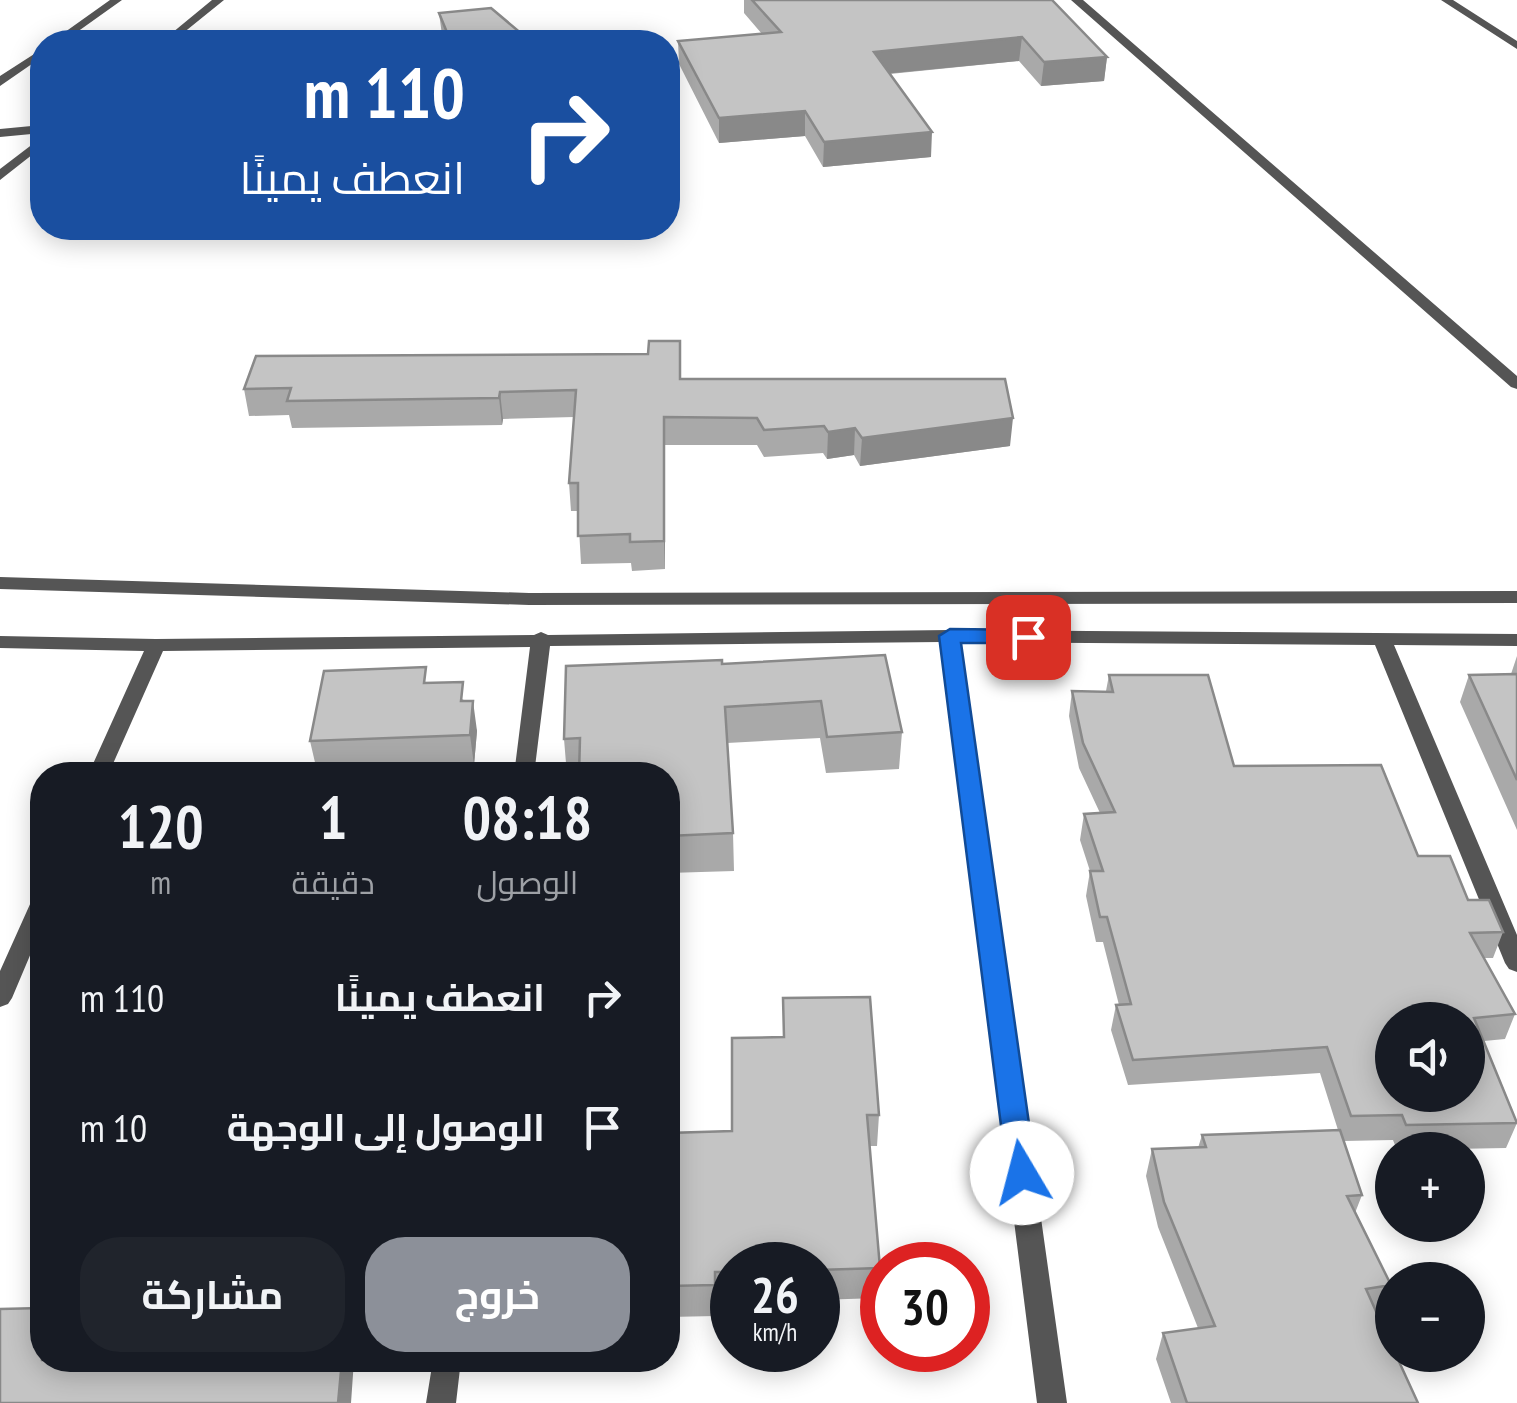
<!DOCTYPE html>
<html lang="ar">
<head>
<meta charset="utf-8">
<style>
  :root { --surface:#171b24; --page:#20242c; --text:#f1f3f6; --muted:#9ea1a6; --accent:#8c9099 }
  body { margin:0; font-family:"PT Sans Narrow",Cairo,sans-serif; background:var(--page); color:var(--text); direction:rtl; height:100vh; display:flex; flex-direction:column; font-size:38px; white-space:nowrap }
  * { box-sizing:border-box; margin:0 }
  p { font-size:32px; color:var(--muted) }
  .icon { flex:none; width:55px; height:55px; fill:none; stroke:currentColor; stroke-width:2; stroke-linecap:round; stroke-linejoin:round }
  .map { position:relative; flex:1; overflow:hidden; direction:ltr }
  .sheet { position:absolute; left:30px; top:762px; width:650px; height:610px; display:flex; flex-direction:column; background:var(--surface); border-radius:40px; box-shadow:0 5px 25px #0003; direction:rtl }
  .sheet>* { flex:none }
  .top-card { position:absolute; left:30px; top:30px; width:650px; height:210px; border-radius:40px; box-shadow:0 5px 25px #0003; direction:rtl; background:#1a4fa0; color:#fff; overflow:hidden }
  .fabs { position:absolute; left:1375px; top:1002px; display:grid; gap:20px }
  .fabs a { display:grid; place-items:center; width:110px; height:110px; border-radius:50%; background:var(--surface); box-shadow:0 5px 25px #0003; font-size:50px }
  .speed { position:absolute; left:710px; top:1242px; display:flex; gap:20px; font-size:50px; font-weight:700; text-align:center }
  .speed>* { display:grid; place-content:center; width:130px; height:130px; border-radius:50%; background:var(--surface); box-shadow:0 5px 25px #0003; line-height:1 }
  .speed small { font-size:25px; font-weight:400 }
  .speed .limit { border:15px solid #d22; background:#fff; color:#111 }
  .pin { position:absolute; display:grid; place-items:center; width:85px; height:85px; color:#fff; margin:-42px; border-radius:20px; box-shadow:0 5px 15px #0006 }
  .me { position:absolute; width:110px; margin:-55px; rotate:352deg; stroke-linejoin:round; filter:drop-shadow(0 0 8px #0008) }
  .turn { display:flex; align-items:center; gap:35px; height:210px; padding:0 50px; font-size:45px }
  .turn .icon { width:130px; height:130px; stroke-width:2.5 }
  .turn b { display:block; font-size:70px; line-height:85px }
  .eta { display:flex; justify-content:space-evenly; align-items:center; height:170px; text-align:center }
  .eta b { font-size:60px; font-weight:700; line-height:70px }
  .cta { display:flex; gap:20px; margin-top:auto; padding:20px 50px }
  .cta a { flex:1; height:115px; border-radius:40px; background:var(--accent); color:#fff; font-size:40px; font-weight:700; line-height:115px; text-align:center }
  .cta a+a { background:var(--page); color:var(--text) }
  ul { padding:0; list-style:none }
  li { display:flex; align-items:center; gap:30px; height:130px; padding:0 50px }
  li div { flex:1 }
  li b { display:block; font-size:38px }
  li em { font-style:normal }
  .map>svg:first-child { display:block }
</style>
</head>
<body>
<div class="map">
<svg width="1517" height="1403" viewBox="0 0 1517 1403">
  <rect width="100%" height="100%" fill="#fff"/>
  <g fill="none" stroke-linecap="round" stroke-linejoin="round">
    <path fill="#555" fill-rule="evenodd" d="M1071,0h12l434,376v13l-6,-2z
      M1441,0h12l64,41v8z
      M0,577l529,16 988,-2v12l-988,2 -529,-16z
      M950,630l567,4v12l-123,-1 123,290v37l-8,-3 -4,-6 -130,-318 -415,-3 107,761h-30l-96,-761 -391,4 -16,129h-20l16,-128 -367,4 -55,124h-20l56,-124 -144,-3v-12l156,3 378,-4 7,-3 7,3z
      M42,894v33l-30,71 -4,6 -8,3v-36l31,-69 3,-6z
      M433,1360h28l-5,43h-30z"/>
    <path fill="#555" fill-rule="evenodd" d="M110,0h12l-59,42h-12z
      M212,0h12l-52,42h-11z
      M42,49v8l-42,29v-10z
      M42,125v8l-42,4v-8z
      M42,137v10l-42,33v-11z"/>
  </g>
  <path fill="#a9a9a9" d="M744,0h308l55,57 -3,24 -63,5 -22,-25 -129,13 41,83 -108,10 -18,-31 -86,7 -40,-79 -1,-23 84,-7 -18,-21z
    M439,13l91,29h-85l-3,-7z
    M681,379l329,67 -150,20 -6,-11 -27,4 -4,-6 -59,4 -7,-12h-92v124l-33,2 -1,-8 -50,1 -3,-53h-7l-2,-28 5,-66 -71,2 -1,6 -210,3 -3,-13 -40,1 -5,-27z
    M1517,656v174l-57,-128 9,-27 42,-1z
    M722,664l180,68 -3,37 -73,4 -6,-35 -93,5 6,90 1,38 -66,2v-98h-101l-3,-36z
    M1109,675l125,91 184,90 85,76 -10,26h-9l31,56 -10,25 -21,2 33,82 -11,25 -109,2 -4,-10 -49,1 18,54 -7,18 36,72 -10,26h-5l42,92h-247l-15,-44 7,-26 35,-5 -40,-101 -12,-51 6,-27 46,-1 4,-13 136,-5 -18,-57 -192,12 -17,-55 5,-25h3l-16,-63h-7l-10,-46 4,-25 -10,-31 4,-26 16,-1 -21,-45 -10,-52 3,-25h34z
    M428,683l38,18 11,30 -3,34 -157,6 -7,-30z
    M783,998l96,117 -2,31h-7l10,122 -2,30 -60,2v-35h-86v37l-16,1v13l-48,1v-184l64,-2 51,-94z"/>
  <path fill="#898989" d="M1022,37l-3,24 -146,14 1,-23z
    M1107,57l-3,24 -63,5 3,-24z
    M805,111v25l-86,7v-25z
    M932,132l-1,25 -108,10 1,-25z
    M500,392l3,27 -1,6 -3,-27z
    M664,417l1,28v124l-1,-28z
    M1013,418l-3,28 -150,20 2,-28z
    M855,428l-1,27 -27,4 1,-27z
    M473,701l4,30 -3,34 -4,-30z
    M342,1360h12l-3,43h-13z"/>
  <path fill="#c4c4c4" stroke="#898989" stroke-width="2.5" fill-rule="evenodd" d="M752,0h300l55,57 -63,5 -22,-25 -148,15 58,80 -108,10 -19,-31 -86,7 -41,-77 103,-9z
    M491,8l38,32 -26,2h-52l-12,-29z
    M649,341h31v38h325l8,39 -151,20 -7,-10 -27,4 -4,-6 -60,4 -7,-12 -93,-1v124l-34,1v-8l-52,2v-53h-9l7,-93 -76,2 -1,6 -212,3 4,-13 -47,1 12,-33 392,-2z
    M885,655l17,77 -75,5 -6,-36 -96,6 8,126 -65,3v-61h-89l1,-37 -16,1 2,-73 156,-6v4z
    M426,667l-2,16 39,-1 -2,19h12l-3,34 -160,6 14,-70z
    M1517,674v106l-48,-105z
    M1109,675h99l26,91 147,-1 37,91h32l18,44h21l14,32 -33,1 45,81 -41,4 43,105 -111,2 -4,-10 -51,1 -24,-69 -194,13 -17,-55 15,-1 -24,-87h-7l-10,-46h13l-19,-57 31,-2 -32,-69 -11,-52 41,1zM1392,1020h76v75h-76z
    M870,997l9,118h-12l13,153 -62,2v-5h-86v7h-17v13l-47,1v-153l64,-2v-93l52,-1 -1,-39z
    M1340,1130l22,65 -15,1 44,89 -25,4 26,58v8h4l22,48h-231l-24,-70 52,-7 -51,-124 -12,-53 54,-2 -4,-12z
    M42,1308v52h300l-4,43h-338v-94z"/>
  <path fill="#1a73e8" stroke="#114b97" stroke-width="2.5" d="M950,629l78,1 11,7 -11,6h-67l75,530 -4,9 -10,3 -11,-3 -4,-9 -68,-537z"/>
</svg>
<div class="fabs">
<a><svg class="icon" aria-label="sound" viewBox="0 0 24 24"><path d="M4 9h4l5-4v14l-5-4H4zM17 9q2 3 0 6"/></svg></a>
<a>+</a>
<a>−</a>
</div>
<div class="speed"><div>26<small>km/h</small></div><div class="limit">30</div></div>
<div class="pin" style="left:1028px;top:637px;background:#d93025"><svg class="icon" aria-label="arrive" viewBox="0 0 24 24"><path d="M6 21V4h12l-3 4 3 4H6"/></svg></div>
<svg class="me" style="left:1022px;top:1173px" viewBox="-20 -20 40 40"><circle r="19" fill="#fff"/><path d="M0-13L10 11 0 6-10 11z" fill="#1a73e8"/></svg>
<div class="top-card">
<div class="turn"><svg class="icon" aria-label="right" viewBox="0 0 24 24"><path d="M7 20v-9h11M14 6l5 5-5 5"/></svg><div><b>110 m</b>انعطف يمينًا</div></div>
</div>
<section class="sheet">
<div class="eta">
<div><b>08:18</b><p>الوصول</p></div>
<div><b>1</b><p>دقيقة</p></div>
<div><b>120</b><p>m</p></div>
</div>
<ul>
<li><svg class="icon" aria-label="right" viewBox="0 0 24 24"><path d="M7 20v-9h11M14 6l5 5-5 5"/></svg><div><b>انعطف يمينًا</b></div><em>110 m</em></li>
<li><svg class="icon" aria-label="arrive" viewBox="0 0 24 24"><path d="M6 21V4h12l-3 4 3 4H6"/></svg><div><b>الوصول إلى الوجهة</b></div><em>10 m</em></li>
</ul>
<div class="cta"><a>خروج</a><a>مشاركة</a></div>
</section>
</div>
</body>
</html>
